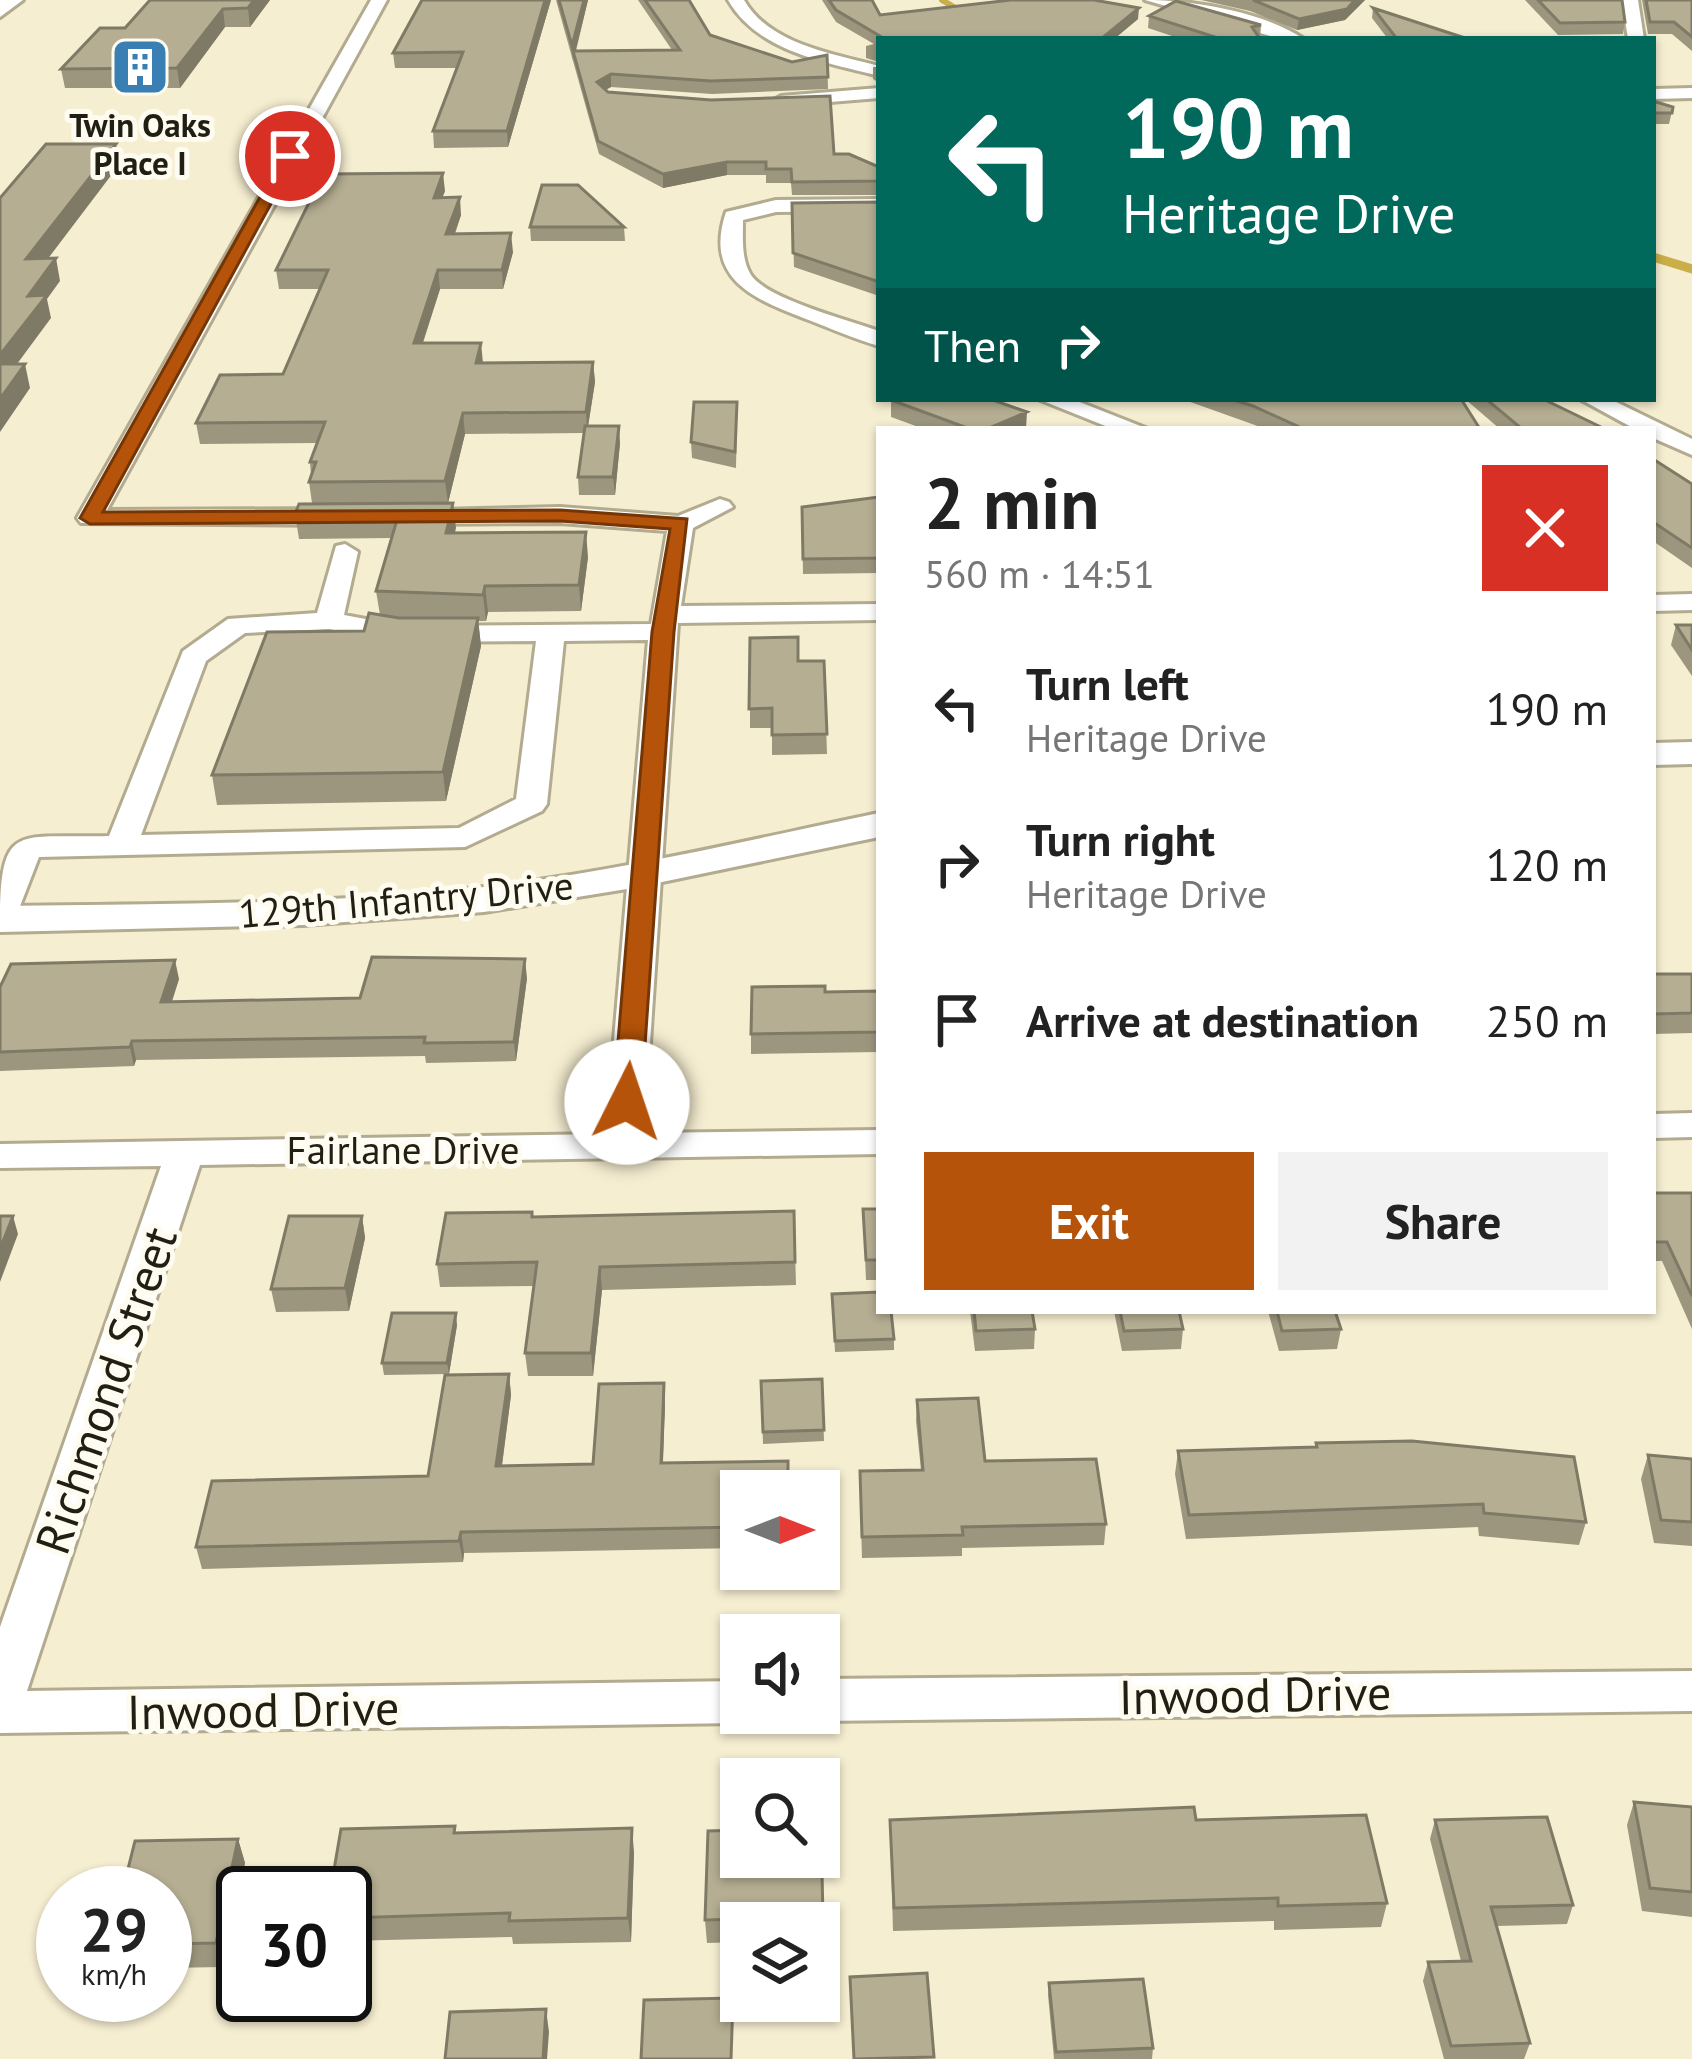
<!DOCTYPE html>
<html lang="en">
<head>
<meta charset="utf-8">
<style>
  :root { --surface:#fff; --page:#f2f2f2; --text:#222; --muted:#767676; --accent:#b45309 }
  body { margin:0; font-family:"PT Sans",sans-serif; background:var(--page); color:var(--text); height:100vh; display:flex; flex-direction:column; font-size:45px; white-space:nowrap }
  * { box-sizing:border-box; margin:0 }
  p { font-size:39px; color:var(--muted) }
  .icon { flex:none; width:66px; height:66px; fill:none; stroke:currentColor; stroke-width:2; stroke-linecap:round; stroke-linejoin:round }
  .map { position:relative; flex:1; overflow:hidden }
  .side { position:absolute; left:876px; top:426px; width:780px; height:888px; display:flex; flex-direction:column; background:var(--surface); border-radius:0px; box-shadow:0 3px 9px #0004 }
  .side>* { flex:none }
  .banner { position:absolute; left:876px; top:36px; width:780px; height:366px; border-radius:0px; box-shadow:0 3px 9px #0004; background:#00695c; color:#fff; overflow:hidden }
  .needle { width:78px; rotate:90deg }
  .fabs { position:absolute; left:720px; top:1470px; display:grid; gap:24px }
  .fabs a { display:grid; place-items:center; width:120px; height:120px; border-radius:0px; background:var(--surface); box-shadow:0 3px 9px #0004; font-size:60px }
  .speed { position:absolute; left:36px; top:1866px; display:flex; gap:24px; font-size:60px; font-weight:700; text-align:center }
  .speed>* { display:grid; place-content:center; width:156px; height:156px; border-radius:50%; background:var(--surface); box-shadow:0 3px 9px #0004; line-height:1 }
  .speed small { font-size:30px; font-weight:400 }
  .speed .limit { border:6px solid #111; border-radius:18px; background:#fff; color:#111 }
  .pin { position:absolute; display:grid; place-items:center; width:102px; height:102px; color:#fff; margin:-51px; border:6px solid #fff; border-radius:50%; box-shadow:0 3px 12px #0007 }
  .me { position:absolute; width:132px; margin:-66px; rotate:4deg; stroke-linejoin:round; filter:drop-shadow(0 0 9px #0008) }
  .turn { display:flex; align-items:center; gap:42px; height:252px; padding:0 48px; font-size:54px }
  .turn .icon { width:156px; height:156px; stroke-width:2.5 }
  .turn b { display:block; font-size:84px; line-height:102px }
  .then { display:flex; align-items:center; height:114px; padding:0 48px; background:#0003; gap:24px; font-size:45px }
  .round { display:grid; place-items:center; flex:none; width:126px; height:126px; border-radius:0px; background:var(--page) }
  .headline { display:flex; align-items:center; justify-content:space-between; height:204px; padding:0 48px }
  h1 { font-size:72px; font-weight:600; line-height:90px }
  .action { display:flex; gap:24px; margin-top:auto; padding:24px 48px }
  .action a { flex:1; height:138px; border-radius:0px; background:var(--accent); color:#fff; font-size:48px; font-weight:600; line-height:138px; text-align:center }
  .action a+a { background:var(--page); color:var(--text) }
  ul { padding:0; list-style:none }
  li { display:flex; align-items:center; gap:36px; height:156px; padding:0 48px }
  li div { flex:1 }
  li b { display:block; font-size:45px }
  li em { font-style:normal }
  .map>svg:first-child { display:block }
</style>
</head>
<body>
<div class="map">
<svg width="1692" height="2059" viewBox="0 0 1692 2059">
  <rect width="100%" height="100%" fill="#f6eed1"/>
  <g fill="none" stroke-linecap="round" stroke-linejoin="round">
    <path stroke="#c9ae49" stroke-width="6" d="M942,0l25,15"/>
    <path stroke="#c9ae49" stroke-width="9" d="M1653,257l39,12"/>
    <defs>
      <path id="minor" d="M371,0h16l-280,510 238,-1 13,8 -13,8 -264,-2 -4,-5z
        M728,0h16c25,44 89,54 135,66v10c-54,-14 -121,-24 -151,-76z
        M1145,0c48,0 119,12 159,39h-23z
        M1622,0h16l6,39h-16z
        M879,88v10l-98,8 -9,-5 9,-5z
        M1692,88v10l-39,1v-10z
        M879,199v12l-103,1 -33,8c0,18 -2,39 8,55 16,24 98,45 128,56v15c-25,-7 -49,-18 -73,-27 -51,-20 -103,-39 -80,-107l50,-12z
        M1038,399h34l76,30h-35z
        M1580,399h30l82,40v16l-39,-17v-9h-18z
        M720,499l9,3 4,5 -40,21 -12,78 198,-2v16l-201,3 -34,510 235,-3v24l-679,11 -173,526 714,-10v32h19l-1,4 -18,6 -741,10v-106l161,-461 -161,2v-24l606,-10 42,-494 -84,1 -17,163 -5,7 -77,36 -426,10 -22,57 -17,10c0,-105 17,-85 109,-88l74,-185 45,-32 89,-6 19,-67 9,-2 13,8 -14,63 59,11 248,-2 16,-93 -107,-8 -154,1 -13,-8 4,-5 163,-4 118,9zM329,629l74,13 133,-1 -20,158 -57,29 -318,7 65,-174 39,-28z
        M1692,594v16l-39,1v-16z
        M1692,1113v24l-39,1v-24z
        M1692,1671v40l-873,10 -18,-8h18v-34z"/>
      <path id="tertiary" d="M1692,742v22l-39,1v-22z
        M879,813v24l-246,51 -149,24 -181,13 -303,7v-26c161,-2 323,-1 484,-19 133,-15 264,-47 395,-74z"/>
      <path id="primary" d="M0,0h23l-23,17z"/>
    </defs>
    <use href="#minor" stroke="#b3ab90" stroke-width="6"/>
    <use href="#tertiary" stroke="#b3ab90" stroke-width="6"/>
    <use href="#primary" stroke="#b3ab90" stroke-width="6"/>
    <use href="#minor" fill="#fff" fill-rule="evenodd"/>
    <use href="#tertiary" fill="#fff" fill-rule="evenodd"/>
    <use href="#primary" fill="#fff" fill-rule="evenodd"/>
  </g>
  <path fill="#9c967e" d="M150,0h120l-20,27h-25l-45,61h-115l-4,-19 64,-41z
    M551,0l-43,147 -74,1 -1,-17 24,-63h-62l-2,-15z
    M556,0h32l-12,51 96,-1 -34,-50h51l21,35 82,27 35,-7 1,34 -116,5 -101,-7 -6,3 3,2 271,75v28h-87l-1,-12h-25v-8h-39l-64,13 -64,-34z
    M822,0h50l8,15 119,-14 -3,-1h98l44,19 -24,20h-235v23l-13,-4v-12l8,-2 -38,-22z
    M1201,0h164l-20,20 -48,10 -47,-19z
    M1525,0h97l3,22 -2,12 -65,1z
    M1642,0h50v51l-20,-17h-24z
    M1373,8l95,31h-80l-16,-21z
    M1149,16l112,9 -1,14h-79l-33,-11z
    M873,67h6v16l-6,-4z
    M1653,101l20,6 -4,17h-16z
    M445,191l-3,7 19,17 -6,19 58,18 -10,37h-63l-17,54 60,20 110,-1 2,20 -7,44 32,17 -5,52h-36l-1,-18 6,-44 -119,1 -17,69h-136l-3,-21 2,-7 -1,-13 7,-19 -117,1 -4,-21 87,-49 37,-85h-41l-3,-19z
    M879,202v94l-85,-29 -2,-64z
    M530,227h94l1,14h-94z
    M1182,399h280l18,30h-214z
    M1465,399h78l62,30h-105z
    M891,400l135,29h-102l-33,-12z
    M737,417l-1,51 -44,-10 -1,-16z
    M1653,459l39,25v84l-39,-27z
    M879,497v76l-76,1 -1,-67z
    M453,503l2,30 133,24 -7,54 -93,1 -2,9h-8l3,25 -35,155 -229,4 -5,-30 168,-160 -4,-24 16,-53 -93,1 -4,-25z
    M1676,625h16v51l-21,-31z
    M750,638l48,23h26l3,93 -55,1v-27h-22z
    M1653,974h39v59l-39,1z
    M527,978l-11,83 -90,2 -1,-7 -289,4 -2,6 -134,5v-84l179,-8 -7,23 188,-4z
    M879,991v61l-128,2v-20l74,-42z
    M1653,1193h39v136l-30,-68h-9z
    M863,1209h16v71h-13z
    M794,1211l2,74 -194,5 -9,86h-65l-3,-23 9,-67 -94,1 -3,-23 96,-47z
    M362,1216l3,22 -16,73 -73,1 -5,-23z
    M832,1294l62,45v11l-59,2z
    M970,1311h62l3,18 -1,20 -59,2z
    M1114,1311h65l4,18 -2,20 -59,2z
    M1268,1311h67l6,18 -4,20 -58,2z
    M457,1325l-8,49 -65,1 -2,-12z
    M509,1374l2,21 -9,71 91,-2 72,-60 -2,59 78,28v57l-277,5 -1,9 -261,7 -6,-22 232,-71z
    M822,1379l2,62 -61,3 -2,-63z
    M917,1400l68,61 121,63 -2,21 -142,3v8l-100,2 -2,-66 61,-22 -5,-49z
    M1316,1443l270,79 -7,23 -100,-9 -1,-9 -292,12 -11,-65 3,-23 138,-3z
    M1648,1455l44,4v87l-38,-3 -13,-64z
    M1634,1802l58,5v110l-50,-6 -15,-86z
    M890,1820h306l191,83 -6,24 -107,3v-9l-381,10z
    M1435,1820l138,85 -6,19 -71,2 34,117 -6,16h-80l-21,-78 5,-19 33,-1 -31,-122z
    M821,1828l2,112h-4v-17h-78v19l-34,1 -2,-23z
    M456,1833l178,19 -3,90 -118,2 -1,-7 -167,4v-48z
    M238,1839l7,24 -22,104 -58,1v-75z
    M1049,1983l104,65 -1,11h-98l-6,-64z"/>
  <path fill="#7f7a66" d="M254,0h16l-20,27 -2,-19z
    M545,0h6l-43,147 -1,-16z
    M584,0h4l-14,57 -1,-6v11l-1,-16z
    M1355,0h10l-20,20 -48,10 2,-11z
    M1139,8l-1,11 -24,20h-13z
    M223,9l2,18 -45,61 -3,-20z
    M611,74v13l-13,7 -1,-12z
    M116,144l3,21 -88,116 -5,-22z
    M727,162v13l-64,13v-14z
    M443,173l2,18 -10,25 -1,-18z
    M460,197l1,18 -13,37 -2,-18z
    M511,233l2,19 -10,37 -1,-19z
    M56,258l4,23 -13,18 4,19 -51,69v-32l28,-59z
    M438,270l2,19 -24,74 -2,-20z
    M481,343l2,20h-7z
    M593,362l2,20 -8,51 -1,-21z
    M25,364l5,24 -30,44v-33z
    M1027,412l-1,17h-39z
    M463,413l2,21 -17,69 -3,-22z
    M619,426l1,17 -5,52 -2,-18z
    M453,503l3,25 -7,30 -3,-25z
    M586,532l2,25 -7,54 -2,-26z
    M485,586l3,26 -2,9 -3,-26z
    M478,618l3,28 -35,155 -3,-29z
    M525,959l2,19 -11,83 -2,-19z
    M175,960l4,19 -14,42 -4,-19z
    M132,1041l4,19 -2,6 -4,-19z
    M13,1216l5,18 -18,48v-33z
    M362,1216l3,22 -16,73 -4,-23z
    M600,1267l2,23 -9,86 -2,-23z
    M456,1313l1,12 -8,49 -2,-11z
    M509,1374l2,21 -12,92 -3,-21z
    M664,1383l1,21 -3,81 -1,-22z
    M461,1532l3,21 -1,9 -4,-21z
    M632,1828l2,24 -3,90 -3,-24z
    M238,1839l7,24 -22,104 -7,-24z
    M546,2009l3,23 -2,27h-4z"/>
  <path fill="#b5ae92" stroke="#7f7a66" stroke-width="3" d="M150,0h104l-6,8 -25,1 -46,59 -116,1 39,-41h25z
    M422,0h123l-38,131h-74l30,-79 -70,1z
    M559,0h25l-12,46z
    M645,0h44l21,35 82,27 35,-7 1,22 -117,4 -100,-7 -14,8 11,10 103,8 119,-4 4,58h15l30,13v14l-87,1 -1,-13h-25v-7h-39l-64,12 -65,-33 -25,-90 107,-1z
    M829,0h43l8,15 131,-15h83l45,8 -38,31h-216l-49,-29z
    M1253,0h102l-8,9 -48,10z
    M1538,0h84l3,22 -65,1z
    M1646,0h46v37l-18,-15h-24z
    M1176,1l85,24 -9,2 8,12h-39l-72,-23z
    M1373,8l95,31h-71z
    M1653,101l20,6 -1,6h-19z
    M46,144h70l-90,115 30,-1 -28,38 19,-1 -47,60v-157z
    M443,173l-9,25 26,-1 -14,37 65,-1 -9,37h-64l-24,73h67l-5,20 117,-1 -7,50 -123,1 -18,68 -136,1 7,-20h-6l15,-40 -129,1 24,-48 63,-1 45,-104h-52l47,-96z
    M542,185h36l46,42h-94z
    M879,202v80l-86,-29 -1,-50z
    M0,364h25l-25,35z
    M990,399l37,13 -40,17h-17l-79,-29z
    M1231,399h230l19,30h-176l-51,-23z
    M1486,399h57l62,30h-83z
    M694,402h43l-2,50 -44,-10z
    M585,426h34l-6,51h-35z
    M1653,459l39,25v64l-39,-26z
    M879,497v61l-76,1 -1,-52z
    M453,503l-7,30 140,-1 -7,53 -94,1 -2,9 -107,-4 23,-78 -104,1 4,-10z
    M369,613l30,5h79l-35,154 -231,3 55,-143 97,-1z
    M1676,625h16v25z
    M798,637v24h26l3,73 -55,1v-27l-23,1 1,-71z
    M372,957l153,2 -11,83 -90,1 1,-6 -293,4 -2,6 -130,5v-65l11,-23 164,-4 -14,42 199,-4z
    M1653,974h39v39l-39,1z
    M825,986v6l54,-1v41l-128,2 1,-47z
    M1653,1193h39v103l-25,-54h-14z
    M863,1209h16v51h-13z
    M794,1211l1,51 -195,5 -9,86h-66l12,-91 -100,2 9,-51 86,-1v5z
    M0,1216h13l-13,33z
    M289,1216h73l-17,72 -74,1z
    M879,1292v19h12l3,28 -59,2 -3,-47z
    M974,1311h58l3,18 -59,2z
    M1120,1311h59l4,18 -59,2z
    M1277,1311h58l6,18 -59,2z
    M392,1313h64l-9,50h-65z
    M509,1374l-13,92 97,-2 6,-80 65,-1 -3,80 127,-2v30h-47v36l-280,5 -2,9 -263,6 16,-66 216,-5 17,-101z
    M822,1379l2,51 -61,2 -2,-51z
    M978,1398l7,63 111,-2 10,65 -144,3 1,8 -101,2 -2,-66 63,-1 -6,-70z
    M1412,1441l162,16 12,65 -102,-9 -1,-9 -294,11 -11,-64 139,-4 -1,-4z
    M1648,1455l44,4v63l-31,-2z
    M1634,1802l58,5v85l-42,-4z
    M1194,1807l2,13 170,-5 21,88 -109,3v-8l-384,10 -4,-88z
    M1547,1817l26,88 -82,2 39,136 -79,3 -23,-84 43,-1 -36,-141z
    M455,1826l-1,7 178,-5 -4,90 -119,3 1,-8 -165,5v-25h-15l11,-64z
    M819,1828h2l2,89 -118,3 3,-89 33,-1v27h78z
    M238,1839l-22,104 -51,1v-51h-43l13,-52z
    M927,1973l7,84 -80,2 -4,-82z
    M1143,1979l10,69 -97,4 -7,-69z
    M733,1998l-2,61h-90l3,-59z
    M546,2009l-3,50h-98l5,-47z"/>
  <path fill="#b45309" stroke="#753606" stroke-width="3" d="M290,152l7,4 -194,356 457,-2 127,9 -13,113 -33,470 -4,6h-20l-4,-6 39,-470 18,-103 -110,-8 -470,3 -10,-6 203,-362z"/>
  <defs>
    <symbol id="building-square" viewBox="-11 -11 22 22"><rect x="-9" y="-9" width="18" height="18" rx="4" fill="#397fb4" stroke="#fefbf0"/><path d="M-4-6H4V6H1V3H-1V6H-4ZM-2.5-4.3h1.7v1.8h-1.7ZM.8-4.3h1.7v1.8H.8ZM-2.5-1h1.7V.8h-1.7ZM.8-1h1.7V.8H.8Z" fill="#fff"/></symbol>
  </defs>
  <g fill-rule="evenodd">
    <use href="#building-square" x="107" y="34" width="66" height="66"/>
  </g>
  <g text-anchor="middle" dominant-baseline="central" stroke-width="10" stroke-linejoin="round" paint-order="stroke">
    <g font-size="33" font-weight="bold" fill="#211e14" stroke="#fefbf0">
      <text x="140" y="124">Twin Oaks<tspan x="140" dy="38">Place I</tspan></text>
    </g>
    <g font-size="39" fill="#211e14" stroke="#fefbf0">
      <text transform="translate(406 899) rotate(-5)">129th Infantry Drive</text>
      <text x="403" y="1149">Fairlane Drive</text>
    </g>
    <g font-size="48" fill="#211e14" stroke="#fefbf0">
      <text transform="translate(105 1390) rotate(-71)">Richmond Street</text>
      <text transform="translate(1255 1694) rotate(-1)">Inwood Drive</text>
      <text transform="translate(263 1709) rotate(-1)">Inwood Drive</text>
    </g>
  </g>
</svg>
<div class="fabs">
<a><svg class="needle" viewBox="-14 -14 28 28"><path d="M0-13l5 13h-10z" fill="#e53935"/><path d="M0 13l5-13h-10z" fill="#767676"/></svg></a>
<a><svg class="icon" aria-label="sound" viewBox="0 0 24 24"><path d="M4 9h4l5-4v14l-5-4H4zM17 9q2 3 0 6"/></svg></a>
<a><svg class="icon" aria-label="search" viewBox="0 0 24 24"><circle cx="10" cy="10" r="6"/><path d="M15 15l6 6"/></svg></a>
<a><svg class="icon" aria-label="layers" viewBox="0 0 24 24"><path d="M12 4l9 5-9 5-9-5zM3 14l9 5 9-5"/></svg></a>
</div>
<div class="speed"><div>29<small>km/h</small></div><div class="limit">30</div></div>
<div class="pin" style="left:290px;top:156px;background:#d93025"><svg class="icon" aria-label="arrive" viewBox="0 0 24 24"><path d="M6 21V4h12l-3 4 3 4H6"/></svg></div>
<svg class="me" style="left:627px;top:1102px" viewBox="-20 -20 40 40"><circle r="19" fill="#fff"/><path d="M0-13L10 11 0 6-10 11z" fill="#b45309"/></svg>
<div class="banner">
<div class="turn"><svg class="icon" aria-label="left" viewBox="0 0 24 24"><path d="M17 20v-9H6M10 6l-5 5 5 5"/></svg><div><b>190 m</b>Heritage Drive</div></div>
<div class="then">Then<svg class="icon" aria-label="right" viewBox="0 0 24 24"><path d="M7 20v-9h11M14 6l5 5-5 5"/></svg></div>
</div>
<section class="side">
<div class="headline"><div><h1>2 min</h1><p>560 m · 14:51</p></div><a class="round" style="background:#d93025;color:#fff"><svg class="icon" aria-label="close" viewBox="0 0 24 24"><path d="M6 6l12 12M18 6L6 18"/></svg></a></div>
<ul>
<li><svg class="icon" aria-label="left" viewBox="0 0 24 24"><path d="M17 20v-9H6M10 6l-5 5 5 5"/></svg><div><b>Turn left</b><p>Heritage Drive</p></div><em>190 m</em></li>
<li><svg class="icon" aria-label="right" viewBox="0 0 24 24"><path d="M7 20v-9h11M14 6l5 5-5 5"/></svg><div><b>Turn right</b><p>Heritage Drive</p></div><em>120 m</em></li>
<li><svg class="icon" aria-label="arrive" viewBox="0 0 24 24"><path d="M6 21V4h12l-3 4 3 4H6"/></svg><div><b>Arrive at destination</b></div><em>250 m</em></li>
</ul>
<div class="action"><a>Exit</a><a>Share</a></div>
</section>
</div>
</body>
</html>
